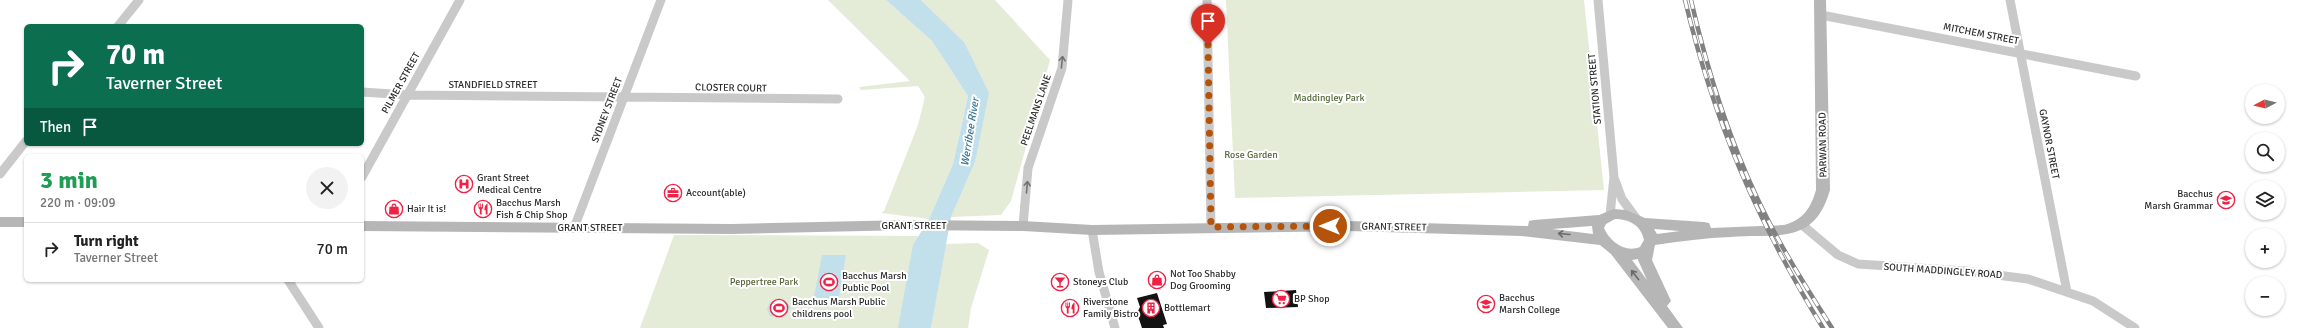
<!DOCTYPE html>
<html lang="en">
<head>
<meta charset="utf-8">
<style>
  :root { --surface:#fff; --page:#f2f2f2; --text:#222; --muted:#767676; --line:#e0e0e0 }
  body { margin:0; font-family:Signika,sans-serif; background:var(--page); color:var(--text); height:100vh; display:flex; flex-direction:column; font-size:15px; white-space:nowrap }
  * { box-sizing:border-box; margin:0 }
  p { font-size:13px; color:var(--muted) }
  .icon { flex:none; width:22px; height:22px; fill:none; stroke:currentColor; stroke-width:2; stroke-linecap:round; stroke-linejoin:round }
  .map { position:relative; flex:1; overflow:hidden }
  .side { position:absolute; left:24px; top:154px; width:340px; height:128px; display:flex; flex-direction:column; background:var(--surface); border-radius:6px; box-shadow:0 1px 3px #0004 }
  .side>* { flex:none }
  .guide { position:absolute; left:24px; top:24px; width:340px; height:122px; border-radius:6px; box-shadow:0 1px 3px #0004; background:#0b6e4f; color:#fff; overflow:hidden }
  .needle { width:26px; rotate:263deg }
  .fabs { position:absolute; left:2245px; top:84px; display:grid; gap:8px }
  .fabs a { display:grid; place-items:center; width:40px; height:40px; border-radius:50%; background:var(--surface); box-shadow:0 1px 3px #0004; font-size:20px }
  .pin { position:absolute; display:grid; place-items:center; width:34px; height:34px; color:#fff; margin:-41px -17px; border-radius:50% 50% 50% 0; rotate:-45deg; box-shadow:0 0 4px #0007 }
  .pin .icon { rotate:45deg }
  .me { position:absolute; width:44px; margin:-22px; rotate:270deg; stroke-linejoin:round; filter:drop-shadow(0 0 3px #0008) }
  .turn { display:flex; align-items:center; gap:14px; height:84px; padding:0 16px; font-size:18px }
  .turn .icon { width:52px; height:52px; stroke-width:2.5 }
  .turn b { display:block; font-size:28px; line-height:34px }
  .then { display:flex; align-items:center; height:38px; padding:0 16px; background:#0003; gap:8px; font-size:15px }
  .round { display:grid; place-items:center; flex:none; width:42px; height:42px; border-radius:21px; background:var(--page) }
  .head { display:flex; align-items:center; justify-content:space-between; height:68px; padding:0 16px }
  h1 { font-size:24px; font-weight:700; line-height:30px; color:#1e9e55 }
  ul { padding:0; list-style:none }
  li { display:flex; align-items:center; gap:12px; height:52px; padding:0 16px; border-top:1px solid var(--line) }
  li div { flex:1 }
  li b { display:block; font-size:15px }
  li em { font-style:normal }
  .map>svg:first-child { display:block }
</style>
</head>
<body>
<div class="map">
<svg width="2297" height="328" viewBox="0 0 2297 328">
  <rect width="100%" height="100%" fill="#fff"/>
  <path fill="#e4ebd7" d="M828,0h58l46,41 36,55 -15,68 -24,55 -48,-6 3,-2 34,-86 7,-28 -7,-11 -57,4 -2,-3 51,-6z
    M921,0h74l55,60 -39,141 -10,14 -50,2 24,-55 -11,-120z
    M1226,0h358l20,190 -369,8z
    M674,235l244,1 -19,92h-259z
    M978,243l11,7 -18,58 -3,20h-37l14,-84z"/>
  <path fill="#c2e0ec" d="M886,0h35l43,42 25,51 -14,69 -24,55 -20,111h-33l15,-83 16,-26 24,-55 15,-68 -36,-55z
    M822,255h24l-8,47h-25z
    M782,300l6,3 3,5c-6,8 -11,9 -21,8l-3,-7 3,-7z"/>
  <path fill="#131313" d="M1296,290l2,17 -32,1 -2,-16z
    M1157,293l10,31 -4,1 1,3h-22l-5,-15 3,-6 -3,-9z"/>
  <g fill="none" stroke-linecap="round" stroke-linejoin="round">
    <path stroke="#c9c9c9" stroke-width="9" d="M1207,0l4,227
      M1598,0l16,177 -4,38
      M2010,0l57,292
      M1821,15l315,61
      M118,26l21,-26
      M362,92l45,3 431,4
      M0,174l26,-33
      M362,177l98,-177
      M1615,180l7,19 14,19
      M1801,224l37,31 20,9 108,7 62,8 65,22 42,27
      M1023,226l5,-58 34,-100 6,-68
      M574,228l87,-228
      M1092,230l7,42 16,56
      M288,280l31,48"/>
    <path fill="#b6b6b6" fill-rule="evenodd" d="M1814,0h12l4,190c-16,56 -53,43 -99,47 -25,1 -51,4 -76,8l-3,15 19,41 -4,5 16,22h-15l-57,-74 -11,-9 -79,-9 -173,-5 -256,4 -69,-4 -115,-1 -176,4 -370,-3v-10l370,3 176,-4 115,1 69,4 256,-4 180,5 1,-5 5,-1 65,-5 15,-6 12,1 19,8 59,4 5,1 2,5 73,-3c19,-5 27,-17 32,-35zM1615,219c14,0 26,6 29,21l-4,7c-15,6 -30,-5 -36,-19l2,-4zM1592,226l1,8 -41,-5zM1654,229l26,2 -23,3zM1638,259v1l9,20 -15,-20z
      M0,217h26v10h-26z"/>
    <defs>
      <path id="rail" d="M1685,0c29,122 72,221 138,328
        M1691,0c16,69 37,137 68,202 21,44 47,85 73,126"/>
    </defs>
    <use href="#rail" stroke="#818181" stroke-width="4.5"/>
    <use href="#rail" stroke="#fff" stroke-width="3" stroke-dasharray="9" stroke-linecap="butt"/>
  </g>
  <defs><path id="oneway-shaft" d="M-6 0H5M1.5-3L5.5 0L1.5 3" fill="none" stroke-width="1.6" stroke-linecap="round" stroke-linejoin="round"/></defs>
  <g stroke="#737373">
    <use href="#oneway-shaft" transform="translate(1062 62) rotate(-84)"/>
    <use href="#oneway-shaft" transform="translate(1027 187) rotate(-85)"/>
  </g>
  <g stroke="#6a6a6a">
    <use href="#oneway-shaft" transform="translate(1564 234) rotate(-175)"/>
    <use href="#oneway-shaft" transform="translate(1635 275) rotate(-128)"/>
  </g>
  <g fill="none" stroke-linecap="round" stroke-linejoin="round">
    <path stroke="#b45309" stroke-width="7" stroke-dasharray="0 12.6" d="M1208,45l3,182 119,-1"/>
  </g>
  <defs>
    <symbol id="hospital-ring" viewBox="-11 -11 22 22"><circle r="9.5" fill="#fff" stroke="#ef2144" stroke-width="1.5"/><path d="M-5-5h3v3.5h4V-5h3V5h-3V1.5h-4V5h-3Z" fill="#ef2144"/></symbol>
    <symbol id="office-ring" viewBox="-11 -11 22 22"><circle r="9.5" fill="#fff" stroke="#ef2144" stroke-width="1.5"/><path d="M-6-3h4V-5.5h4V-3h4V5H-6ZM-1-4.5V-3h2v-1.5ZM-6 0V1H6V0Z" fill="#ef2144"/></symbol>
    <symbol id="school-ring" viewBox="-11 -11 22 22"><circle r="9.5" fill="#fff" stroke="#ef2144" stroke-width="1.5"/><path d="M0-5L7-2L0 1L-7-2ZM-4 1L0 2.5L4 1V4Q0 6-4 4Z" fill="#ef2144"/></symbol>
    <symbol id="shop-ring" viewBox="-11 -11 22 22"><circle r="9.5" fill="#fff" stroke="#ef2144" stroke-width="1.5"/><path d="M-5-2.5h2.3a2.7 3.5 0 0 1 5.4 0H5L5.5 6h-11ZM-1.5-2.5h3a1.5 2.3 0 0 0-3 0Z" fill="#ef2144"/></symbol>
    <symbol id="restaurant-ring" viewBox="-11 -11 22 22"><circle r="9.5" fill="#fff" stroke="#ef2144" stroke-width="1.5"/><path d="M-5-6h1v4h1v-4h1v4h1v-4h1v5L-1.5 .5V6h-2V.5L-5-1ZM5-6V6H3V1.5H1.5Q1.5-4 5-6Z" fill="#ef2144"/></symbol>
    <symbol id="stadium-ring" viewBox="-11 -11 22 22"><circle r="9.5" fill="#fff" stroke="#ef2144" stroke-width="1.5"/><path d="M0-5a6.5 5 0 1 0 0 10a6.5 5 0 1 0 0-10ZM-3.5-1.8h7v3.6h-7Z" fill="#ef2144"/></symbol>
    <symbol id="bar-ring" viewBox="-11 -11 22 22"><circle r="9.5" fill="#fff" stroke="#ef2144" stroke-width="1.5"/><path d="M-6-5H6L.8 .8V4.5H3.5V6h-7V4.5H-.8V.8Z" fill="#ef2144"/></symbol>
    <symbol id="supermarket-ring" viewBox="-11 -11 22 22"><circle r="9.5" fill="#fff" stroke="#ef2144" stroke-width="1.5"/><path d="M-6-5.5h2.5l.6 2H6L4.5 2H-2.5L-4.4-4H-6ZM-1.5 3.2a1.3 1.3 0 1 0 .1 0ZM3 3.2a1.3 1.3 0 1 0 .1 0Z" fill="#ef2144"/></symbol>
    <symbol id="building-ring" viewBox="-11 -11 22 22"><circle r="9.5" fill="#fff" stroke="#ef2144" stroke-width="1.5"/><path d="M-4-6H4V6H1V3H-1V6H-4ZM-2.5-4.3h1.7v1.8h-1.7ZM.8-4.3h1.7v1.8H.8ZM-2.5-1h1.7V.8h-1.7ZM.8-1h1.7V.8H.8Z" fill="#ef2144"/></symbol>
  </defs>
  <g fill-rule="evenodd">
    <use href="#hospital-ring" x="454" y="174" width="20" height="20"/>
    <use href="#office-ring" x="663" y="183" width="20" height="20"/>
    <use href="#school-ring" x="2216" y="190" width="20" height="20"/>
    <use href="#shop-ring" x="384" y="199" width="20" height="20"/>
    <use href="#restaurant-ring" x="473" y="199" width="20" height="20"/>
    <use href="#shop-ring" x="1147" y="270" width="20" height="20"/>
    <use href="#stadium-ring" x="819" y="272" width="20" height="20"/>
    <use href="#bar-ring" x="1050" y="272" width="20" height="20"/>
    <use href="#supermarket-ring" x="1271" y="289" width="20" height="20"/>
    <use href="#school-ring" x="1476" y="294" width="20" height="20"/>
    <use href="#stadium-ring" x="769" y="298" width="20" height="20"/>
    <use href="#restaurant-ring" x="1060" y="298" width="20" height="20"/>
    <use href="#building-ring" x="1141" y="298" width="20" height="20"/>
  </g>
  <g text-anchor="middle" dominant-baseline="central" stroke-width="4" stroke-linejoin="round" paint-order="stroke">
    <g font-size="10" fill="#2c2c2c" stroke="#fff">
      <text transform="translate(1981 34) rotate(11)">MITCHEM STREET</text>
      <text transform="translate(401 83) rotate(-61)">PILMER STREET</text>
      <text x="493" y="85">STANDFIELD STREET</text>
      <text transform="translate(731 88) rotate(1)">CLOSTER COURT</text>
      <text transform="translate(1595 89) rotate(-95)">STATION STREET</text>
      <text transform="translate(607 110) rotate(-69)">SYDNEY STREET</text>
      <text transform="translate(1036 110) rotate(-71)">PEELMANS LANE</text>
      <text transform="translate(2049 144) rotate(79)">GAYNOR STREET</text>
      <text transform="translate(1823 145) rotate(-91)">PARWAN ROAD</text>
      <text x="914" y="226">GRANT STREET</text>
      <text transform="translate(1394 227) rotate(1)">GRANT STREET</text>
      <text x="590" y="228">GRANT STREET</text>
      <text transform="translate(1943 271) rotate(4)">SOUTH MADDINGLEY ROAD</text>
    </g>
    <g font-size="10" fill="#536937" stroke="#fff">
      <text x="1329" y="98">Maddingley Park</text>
      <text x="1251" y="155">Rose Garden</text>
      <text x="764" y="282">Peppertree Park</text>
    </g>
    <g font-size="10" fill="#2c2c2c" stroke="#fff" text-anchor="start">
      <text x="477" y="178">Grant Street<tspan x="477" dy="12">Medical Centre</tspan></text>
      <text x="686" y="193">Account(able)</text>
      <text x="2213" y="194" text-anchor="end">Bacchus<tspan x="2213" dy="12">Marsh Grammar</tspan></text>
      <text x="496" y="203">Bacchus Marsh<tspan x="496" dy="12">Fish &amp; Chip Shop</tspan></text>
      <text x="407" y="209">Hair It is!</text>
      <text x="1170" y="274">Not Too Shabby<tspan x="1170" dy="12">Dog Grooming</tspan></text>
      <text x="842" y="276">Bacchus Marsh<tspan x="842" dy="12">Public Pool</tspan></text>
      <text x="1073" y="282">Stoneys Club</text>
      <text x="1499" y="298">Bacchus<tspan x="1499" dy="12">Marsh College</tspan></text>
      <text x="1294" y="299">BP Shop</text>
      <text x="792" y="302">Bacchus Marsh Public<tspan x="792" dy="12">childrens pool</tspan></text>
      <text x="1083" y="302">Riverstone<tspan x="1083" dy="12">Family Bistro</tspan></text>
      <text x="1164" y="308">Bottlemart</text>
    </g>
    <g font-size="11" font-style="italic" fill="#367791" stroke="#fff">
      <text transform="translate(970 132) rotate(-81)">Werribee River</text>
    </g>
  </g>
</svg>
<div class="fabs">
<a><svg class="needle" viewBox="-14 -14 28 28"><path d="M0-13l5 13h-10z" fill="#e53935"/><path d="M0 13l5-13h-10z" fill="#767676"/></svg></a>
<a><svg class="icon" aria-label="search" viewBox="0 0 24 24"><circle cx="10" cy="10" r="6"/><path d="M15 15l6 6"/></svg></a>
<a><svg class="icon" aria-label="layers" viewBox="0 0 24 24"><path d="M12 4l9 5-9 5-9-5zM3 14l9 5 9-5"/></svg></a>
<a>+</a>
<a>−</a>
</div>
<div class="pin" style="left:1208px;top:45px;background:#d93025"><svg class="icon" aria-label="arrive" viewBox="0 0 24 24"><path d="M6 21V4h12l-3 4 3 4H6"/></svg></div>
<svg class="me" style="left:1330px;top:226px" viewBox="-20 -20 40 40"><circle r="17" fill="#b45309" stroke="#fff" stroke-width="3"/><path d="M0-11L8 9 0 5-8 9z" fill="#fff"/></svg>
<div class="guide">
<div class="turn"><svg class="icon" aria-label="right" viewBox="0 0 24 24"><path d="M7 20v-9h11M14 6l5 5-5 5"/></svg><div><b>70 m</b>Taverner Street</div></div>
<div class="then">Then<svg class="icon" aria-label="arrive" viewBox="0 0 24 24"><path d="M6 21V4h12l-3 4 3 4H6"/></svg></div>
</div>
<section class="side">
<div class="head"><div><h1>3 min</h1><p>220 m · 09:09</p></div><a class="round"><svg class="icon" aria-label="close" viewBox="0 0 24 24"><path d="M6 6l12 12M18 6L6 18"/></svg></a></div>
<ul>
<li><svg class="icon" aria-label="right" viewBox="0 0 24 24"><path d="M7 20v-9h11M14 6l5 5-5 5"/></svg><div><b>Turn right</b><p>Taverner Street</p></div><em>70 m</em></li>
</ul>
</section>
</div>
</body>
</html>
